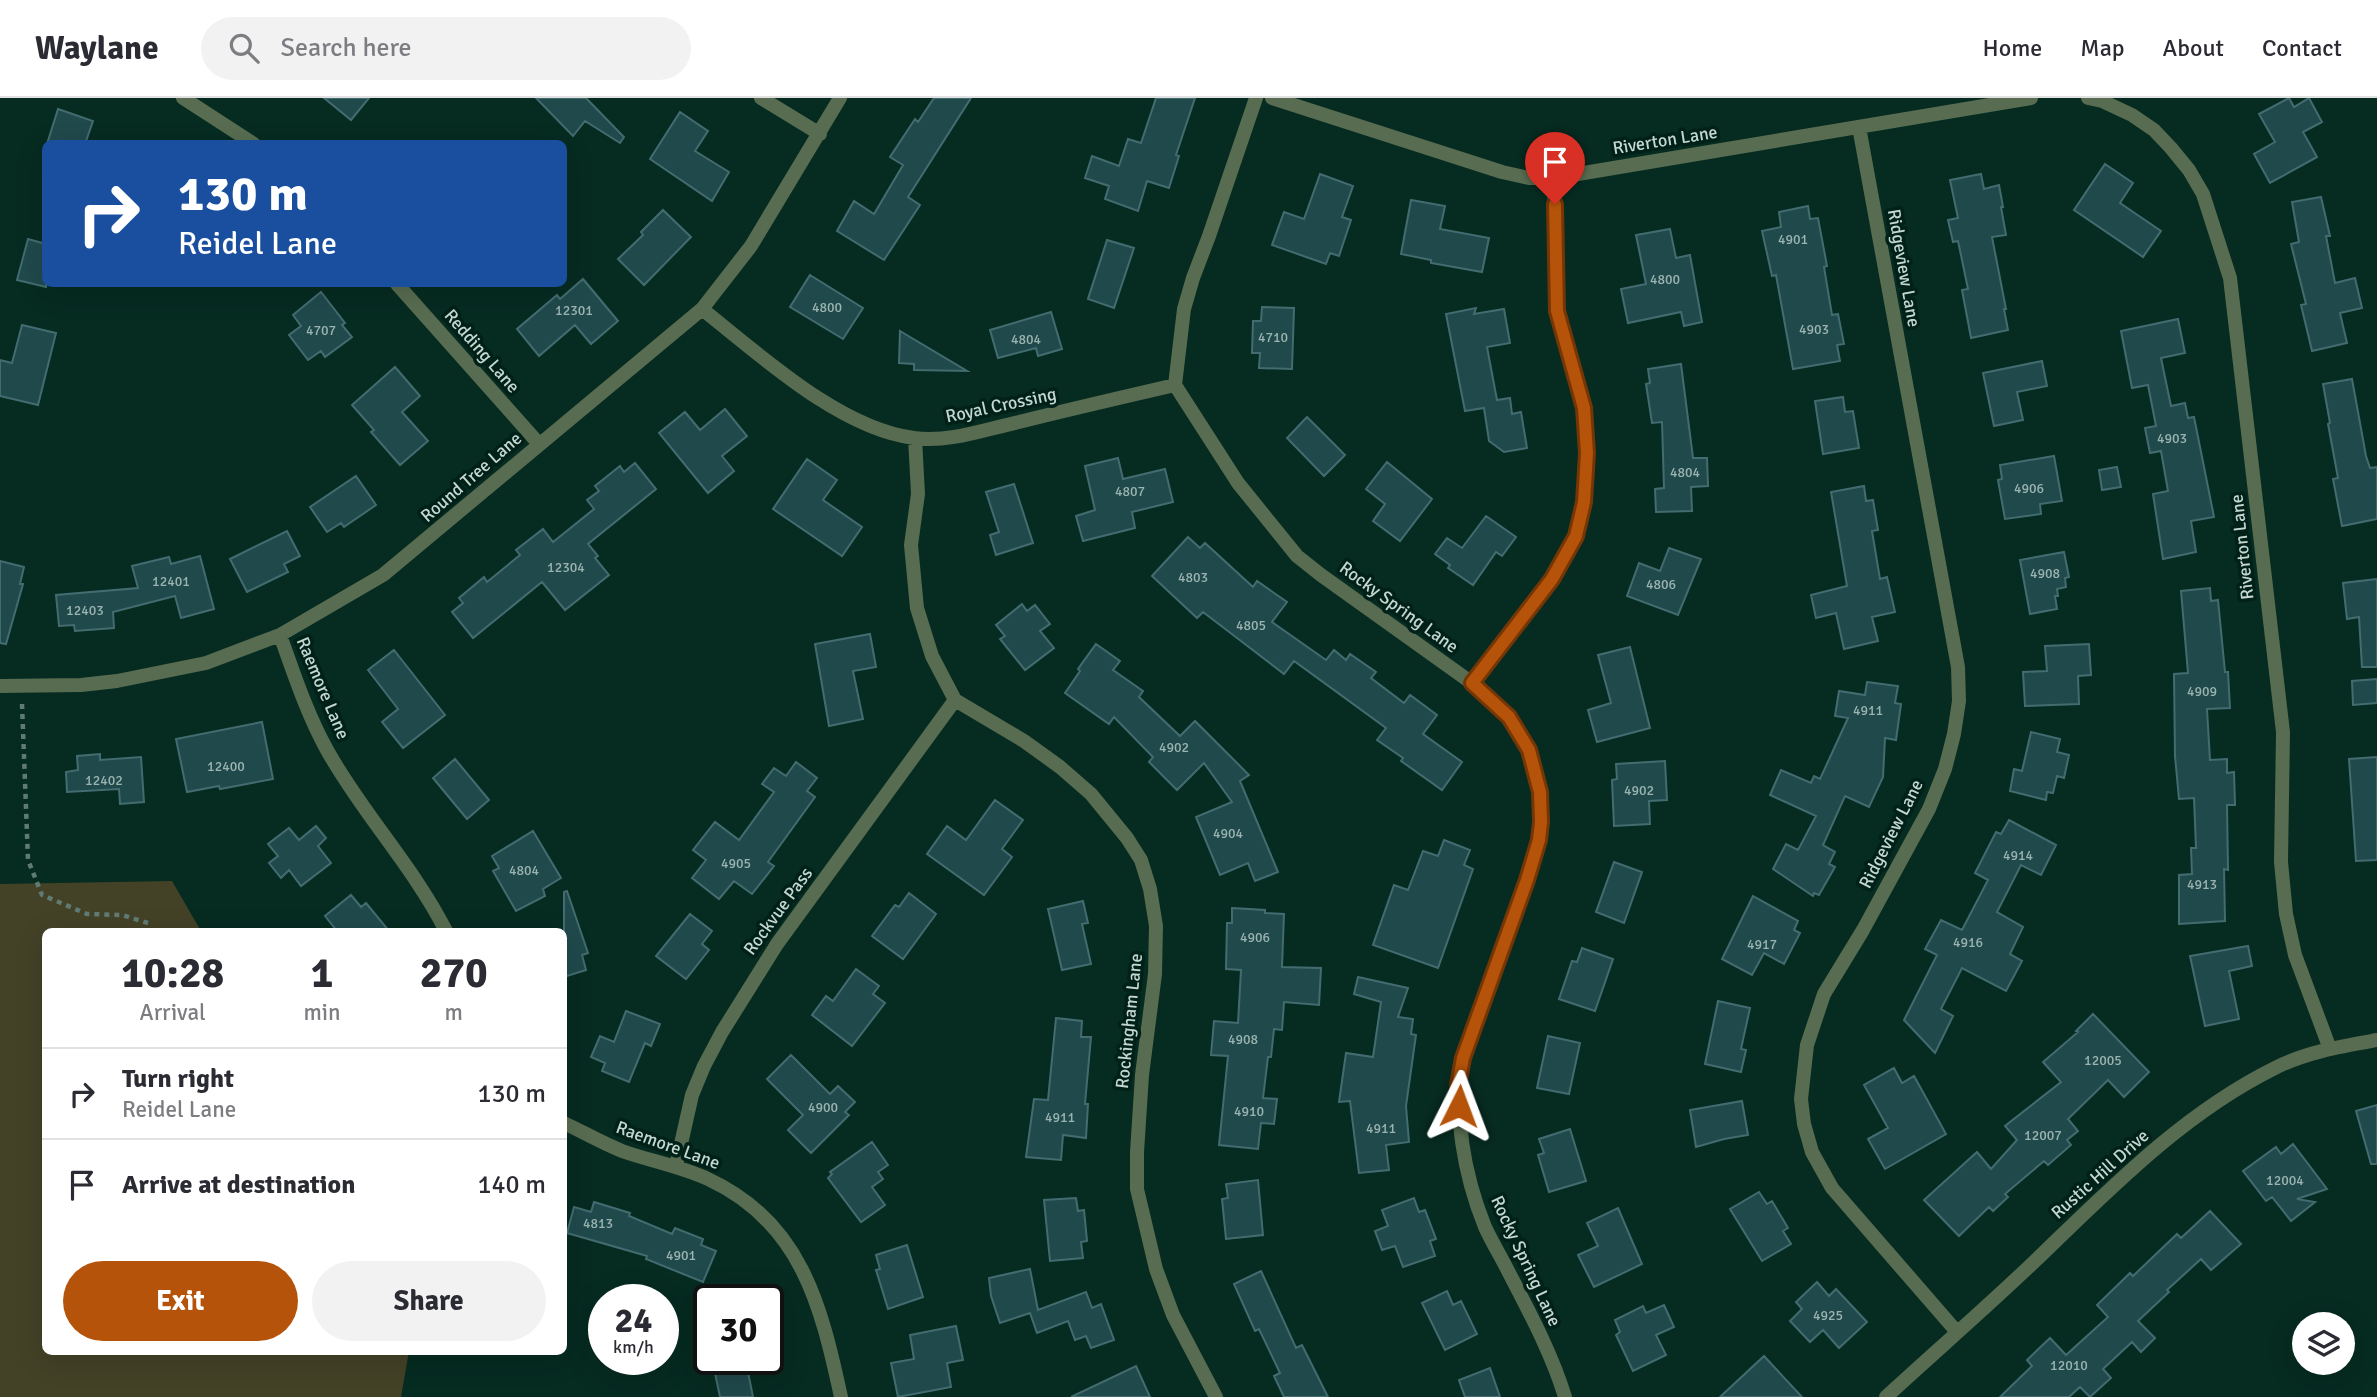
<!DOCTYPE html>
<html lang="en">
<head>
<meta charset="utf-8">
<style>
  :root { --surface:#fff; --page:#f2f2f3; --text:#2b2b33; --muted:#7c7c81; --line:#e1e1e2; --accent:#b45309 }
  body { margin:0; font-family:Signika,sans-serif; background:var(--page); color:var(--text); height:100vh; display:flex; flex-direction:column; font-size:26px; white-space:nowrap }
  * { box-sizing:border-box; margin:0 }
  p { font-size:23px; color:var(--muted) }
  .icon { flex:none; width:38px; height:38px; fill:none; stroke:currentColor; stroke-width:2; stroke-linecap:round; stroke-linejoin:round }
  .map { position:relative; flex:1; overflow:hidden }
  .panel { position:absolute; left:42px; top:830px; width:525px; height:427px; display:flex; flex-direction:column; background:var(--surface); border-radius:10px; box-shadow:0 7px 28px #0002 }
  .panel>* { flex:none }
  .top-card { position:absolute; left:42px; top:42px; width:525px; height:147px; border-radius:10px; box-shadow:0 7px 28px #0002; background:#1a4fa0; color:#fff; overflow:hidden }
  .fabs { position:absolute; left:2292px; top:1214px; display:grid; gap:14px }
  .fabs a { display:grid; place-items:center; width:63px; height:63px; border-radius:50%; background:var(--surface); box-shadow:0 7px 28px #0002; font-size:35px }
  .speed { position:absolute; left:588px; top:1186px; display:flex; gap:14px; font-size:35px; font-weight:700; text-align:center }
  .speed>* { display:grid; place-content:center; width:91px; height:91px; border-radius:50%; background:var(--surface); box-shadow:0 7px 28px #0002; line-height:1 }
  .speed small { font-size:18px; font-weight:400 }
  .speed .limit { border:4px solid #111; border-radius:10px; background:#fff; color:#111 }
  .pin { position:absolute; display:grid; place-items:center; width:60px; height:60px; color:#fff; margin:-72px -30px; border-radius:50% 50% 50% 0; rotate:-45deg; box-shadow:0 0 7px #0007 }
  .pin .icon { rotate:45deg }
  .me { position:absolute; width:77px; margin:-38px; rotate:3deg; stroke-linejoin:round; filter:drop-shadow(0 0 5px #0008) }
  .turn { display:flex; align-items:center; gap:24px; height:147px; padding:0 21px; font-size:32px }
  .turn .icon { width:91px; height:91px; stroke-width:2.5 }
  .turn b { display:block; font-size:49px; line-height:60px }
  .eta { display:flex; justify-content:space-evenly; align-items:center; height:119px; text-align:center }
  .eta b { font-size:42px; font-weight:800; line-height:49px }
  .action { display:flex; gap:14px; margin-top:auto; padding:14px 21px }
  .action a { flex:1; height:80px; border-radius:42px; background:var(--accent); color:#fff; font-size:28px; font-weight:800; line-height:80px; text-align:center }
  .action a+a { background:var(--page); color:var(--text) }
  ul { padding:0; list-style:none }
  li { display:flex; align-items:center; gap:21px; height:91px; padding:0 21px; border-top:2px solid var(--line) }
  li div { flex:1 }
  li b { display:block; font-size:26px }
  li em { font-style:normal }
  header { display:flex; align-items:center; gap:42px; box-sizing:border-box; height:98px; padding:0 35px; background:var(--surface); border-bottom:2px solid var(--line) }
  header strong { font-size:33px }
  nav { display:flex; gap:38px; margin-inline-start:auto; font-size:24px }
  .search { width:490px; height:63px; background:var(--page); display:flex; align-items:center; gap:18px; box-sizing:border-box; padding:0 24px; border-radius:38px; color:var(--muted); font-size:26px }
  .map>svg:first-child { display:block }
</style>
</head>
<body>
<header>
<strong>Waylane</strong>
<div class="search"><svg class="icon" aria-label="search" viewBox="0 0 24 24"><circle cx="10" cy="10" r="6"/><path d="M15 15l6 6"/></svg>Search here</div>
<nav><a>Home</a><a>Map</a><a>About</a><a>Contact</a></nav>
</header>
<div class="map">
<svg width="2377" height="1299" viewBox="0 0 2377 1299">
  <rect width="100%" height="100%" fill="#062b21"/>
  <path fill="#434126" d="M172,783l29,50h-155v420h363l-8,46h-401v-513z"/>
  <path fill="#20494c" stroke="#436c70" stroke-width="2" d="M324,0h45l-18,22z
    M536,0h50l38,39 -4,6 -35,-22 -12,15z
    M934,0h37l-63,99 12,8 -36,55 -47,-29 17,-30 20,13 29,-49 -13,-8 25,-38 3,3z
    M1156,0h39l-19,57 3,1 -10,32 -22,-7 -9,30 -33,-12 4,-13 -24,-8 7,-22 27,10 9,-27 13,4z
    M2289,0l5,9 15,-9 13,24 -19,10 14,25 -47,26 -16,-29 21,-12 -16,-28z
    M58,11l35,12 -8,23h-38z
    M680,14l28,19 -13,20 34,21 -17,29 -62,-42z
    M2105,66l28,19 -13,20 41,28 -18,26 -69,-47z
    M1320,76l33,12 -11,31 9,3 -12,36 -9,-3 -4,11 -54,-19 12,-33 20,7z
    M1981,76l3,15 15,-4 4,22h-2l5,28 -14,2 14,72h-2l4,21 -37,8 -9,-48 6,-1 -10,-48 -5,1 -5,-22 10,-2 -8,-38z
    M2321,99l9,39h-4l9,47 20,-5 7,30 -22,5 7,30 -35,8 -11,-46 5,-1 -15,-60 8,-2 -7,-40z
    M1411,102l34,6 -5,23 49,9 -7,34 -51,-9v-3l-30,-6z
    M1808,108l2,13 8,-1 9,48 -3,1 8,48 6,-1 6,30 -7,1 3,16 -47,8 -17,-94 -4,1 -10,-45 19,-4 -2,-15z
    M663,112l28,27 -47,48 -26,-26 25,-24 -2,-3z
    M1670,131l6,29 14,-3 12,67 -18,4 -3,-14 -53,11 -7,-34 25,-5 -10,-49z
    M28,141l18,5v43l-29,-7z
    M1107,142l27,8 -20,60 -26,-9z
    M810,177l53,33 -20,31 -53,-32z
    M583,181l35,42 -27,23 -16,-19 -36,31 -22,-27 40,-34 3,4z
    M321,194l24,31 -3,2 10,12 -27,20 -4,-6 -13,9 -19,-25 12,-9 -8,-11z
    M1262,209l32,1 -2,61 -33,-1 1,-15h-8l1,-32h8z
    M1476,210l-2,6 30,-5 6,34 -23,4 10,53 13,-2 2,16 9,-2 6,36 -23,4 -15,-11 -5,-33 -19,3 -19,-97z
    M1051,214l11,37 -24,7 -2,-8 -38,10 -8,-28z
    M2178,221l7,34 -24,5 10,48 14,-3 3,15 6,-1 20,100 -23,4 5,31 -33,7 -10,-65 15,-3 -7,-40 -11,2 -5,-25 11,-2 -8,-41 -16,3 -11,-57z
    M22,227l34,8 -18,72 -38,-9v-36l12,3z
    M900,233l67,40 -53,-1v-6l-15,-1z
    M2042,263l5,25 -30,6 6,28 -29,6 -11,-53z
    M1681,266l12,94h14l1,28 -17,1 1,24 -36,1 -1,-23 9,-1 -2,-66 -10,1 -6,-39 4,-1 -2,-14z
    M395,269l25,29 -18,16 26,29 -28,24 -29,-33 3,-2 -22,-25z
    M2352,281l14,77 4,12 7,-1v52l-35,7 -9,-47 5,-1 -10,-54 2,-1 -7,-39z
    M1843,299l2,15 8,-1 6,37 -36,6 -8,-53z
    M725,311l22,27 -25,20 12,15 -26,22 -49,-60 26,-21 15,18z
    M1307,319l38,38 -21,21 -37,-38z
    M2054,358l8,45 -22,3 1,10 -36,5 -7,-39 4,-1 -2,-14z
    M1118,360l5,21 42,-10 8,33 -41,10 3,16 -52,13 -7,-25 19,-6 -10,-44z
    M807,361l30,21 -14,20 39,27 -20,29 -69,-47z
    M1387,364l45,37 -32,42 -27,-20 12,-17 -19,-15z
    M635,365l21,26 -68,55 10,12 -3,2 14,17 -44,35 -23,-28 -69,56 -21,-26 11,-9 -4,-5 25,-21 3,5 33,-27 -4,-5 27,-21 10,13 41,-33 -7,-9 12,-9 -4,-5 25,-20 4,6z
    M2117,369l4,20 -19,3 -3,-20z
    M356,378l20,29 -32,22 -3,-4 -14,9 -17,-25z
    M1014,386l19,59 -37,12 -6,-20 9,-3 -13,-40z
    M1864,388l2,15 7,-1 5,30 -6,1 8,48 7,-2 8,35 -23,5 6,24 -34,8 -8,-36 -20,5 -5,-23 36,-9 -16,-94z
    M1486,418l30,21 -14,19 -6,-4 -23,33 -25,-17 2,-3 -15,-11 12,-16 15,10z
    M287,433l13,25 -16,8 4,8 -41,20 -17,-33z
    M1188,439l12,11 5,-5 48,44 4,-6 30,21 -15,20 54,38 8,-10 12,10 4,-6 26,18 -5,6 33,25 6,-8 27,20 -14,19 39,28 -20,28 -41,-29 2,-3 -26,-18 9,-12 -92,-67 -10,13 -81,-62 -6,6 -45,-42z
    M1669,450l32,11 -23,56 -51,-19 12,-33 21,8z
    M2064,454l5,25 -4,1 1,9 -9,2 1,7h-3l2,13 -27,5 -10,-54z
    M200,458l14,53 -33,9 -6,-22 -62,16 1,16 -39,3 -1,-6 -15,1 -3,-31 82,-7 -6,-22 37,-9 2,7z
    M0,463l24,6 -4,17h3l-17,60 -6,-1z
    M2377,481v88h-15l-3,-50 -12,2 -4,-36z
    M2210,490l1,13 7,-1 7,72h3l2,36 -23,1 3,51 17,-1v14l7,-1 1,33h-8l1,65 -4,-1 1,52 -46,3v-49l13,-1 -1,-26h5l-2,-50 -15,1 -4,-43 -1,-82 14,-1 -7,-82z
    M1022,506l5,7 8,-6 15,19 -10,7 14,17 -29,22 -25,-31 5,-3 -9,-11z
    M870,536l6,33 -23,4 10,48 -34,7 -14,-82z
    M1096,546l24,17 -7,9 30,21 -4,6 41,39 15,-15 54,54 -9,6 38,91 -23,9 -7,-18 -28,12 -24,-58 36,-15 -28,-39 -27,27 -28,-28 4,-5 -39,-40 -5,7 -44,-31 15,-22 -2,-2z
    M2089,546l2,31 -13,1 1,28 -54,2 -2,-34 24,-1 -2,-25z
    M1630,549l20,81 -53,14 -9,-32 23,-7 -13,-48z
    M394,552l51,65 -42,33 -21,-26 16,-13 -30,-39z
    M2377,581v24l-24,2 -1,-24z
    M1867,584l31,4 -3,17 6,1 -5,36 -11,-2 -2,39 -14,30 -24,-11 -22,49 12,7 -6,12 6,3 -16,28 -5,-2 -1,3 -40,-27 13,-25 12,6 18,-34 -46,-21 11,-25 30,13 3,-7 6,3 28,-61 -13,-2 4,-25 26,4z
    M262,624l11,57 -53,10 -1,-3 -32,6 -11,-53z
    M2031,634l29,7 -3,13 12,3 -5,23 -7,-2 -4,17 -6,-1 -1,8 -36,-9 4,-22 8,2z
    M100,656v6l41,-3 3,45 -24,2 -1,-15 -52,3 -1,-20 12,-2 -1,-14z
    M2377,659v103l-21,1 -7,-102z
    M455,661l34,41 -22,19 -34,-41z
    M1665,663l2,39 -18,1 1,23 -36,2 -2,-46 5,-1 -1,-15z
    M796,664l21,16 -10,13 8,6 -47,65 6,4 -22,28 -18,-13 -15,18 -27,-21 14,-18 -13,-10 22,-28 24,18 35,-48 -12,-8 12,-16 12,8z
    M995,702l28,20 -21,29 10,8 -28,38 -57,-41 20,-28 19,14z
    M2009,722l47,25 -15,30 -20,-10 -24,47 26,15 -13,27 12,7 -16,30 -44,-23 -21,41 12,7 -18,37 -31,-33 33,-65 -12,-6 16,-29 21,10 26,-50 -13,-7 21,-41 5,2z
    M316,728l10,12 -8,8 13,17 -30,23 -12,-16 -8,8 -12,-15 9,-7 -10,-12 21,-16 10,12z
    M533,733l28,47 -18,11 2,7 -29,15 -23,-40 6,-3 -7,-12z
    M1444,742l26,10 -6,15 9,4 -35,99 -65,-23 21,-60 14,5 15,-39 15,5z
    M1614,764l28,10 -18,51 -28,-11z
    M567,793l21,62 -6,2 4,15 -22,7v-85z
    M909,795l27,21 -33,45 -31,-23 23,-31 4,2z
    M351,797l10,12 5,-4 23,28h-52l-12,-15z
    M1753,798l45,25 -4,9 6,3 -16,31 -20,-11 -12,22 -30,-16z
    M1083,803l5,22 -6,1 9,40 -29,6 -14,-61z
    M1232,810l33,2v3l19,1 -2,53 39,1 -2,37 -35,-3 -2,28 -8,-1 -3,28h-3l-5,41 14,1 -3,25 -13,-1 -3,26 -39,-4 9,-89 -17,-1 3,-34 24,2 3,-53 -15,-1 1,-46h5z
    M690,816l22,17 -10,13 7,6 -23,29 -30,-23z
    M2248,848l4,20 -23,5 10,48 -34,7 -15,-70z
    M1582,850l31,11 -18,52 -36,-12 13,-38 5,1z
    M856,871l23,17 -6,8 12,9 -33,43 -40,-31 14,-19 7,5z
    M1358,879l50,11 -10,29 15,2 -2,15 5,1 -10,71 3,36 -23,3 3,25 -30,3 -9,-72 -11,1 7,-49 27,4 8,-55 -27,-8z
    M1718,903l32,7 -9,41 5,1 -5,22 -36,-8z
    M626,913l34,13 -9,22 -6,-3 -16,39 -27,-11 3,-8 -14,-6 9,-21 14,6z
    M2093,916l56,58 -25,25 -16,-17 -40,39 10,12 -11,9 4,5 -23,20 -4,-4 -39,33 3,3 -15,14 -4,-4 -30,29 -35,-36 53,-48 14,17 26,-29 -12,-14 56,-44 -18,-20 35,-30 -2,-1z
    M1056,920l26,3 -1,16h10l-6,67h3l-2,34 -23,-3 -2,25 -35,-3 8,-58 14,1z
    M1548,938l32,7 -11,51 -32,-6z
    M791,957l39,39 8,-8 17,16 -10,10 4,3 -38,38 -23,-23 15,-15 -36,-36z
    M1894,970l8,15 12,-7 32,58 -61,35 -17,-30 20,-11 -24,-43z
    M1742,1003l6,34 -24,4 -28,8 -6,-37z
    M2377,1007v59h-6l-15,-53z
    M1570,1031l16,52 -37,11 -11,-37 6,-2 -5,-14z
    M872,1044l16,23 -10,7 5,7 -11,8 13,18 -24,17 -33,-44 4,-4 -2,-2z
    M2293,1046l34,45 -30,10 18,3 -24,19 -19,-24 -6,4 -23,-30 33,-24 5,7z
    M1258,1082l5,55 -37,4 -4,-40 6,-1 -2,-14z
    M1759,1094l8,12 5,-3 16,27 -5,3 8,13 -29,17 -32,-52z
    M1076,1100l2,13 6,-1 3,31 -6,1 2,16 -33,3 -6,-61z
    M1414,1100l5,14 6,-2 11,29 -6,2 5,15 -32,11 -8,-21 -13,4 -7,-19 13,-5 -6,-16z
    M594,1104l36,11 -1,3 43,18 3,-6 28,11 -2,6 15,6 -13,31 -57,-23 1,-3 -80,-23 7,-26 17,5z
    M1618,1110l24,56 -48,23 -16,-32 20,-9 -11,-23z
    M2210,1113l31,33 -30,26 -10,-11 -34,31 2,2 -31,29 17,17 -14,14 -9,-10 -29,27 8,9 -21,19 -10,-10 -11,10h-69l32,-31 -5,-6 23,-22 16,17 42,-38 -11,-12 33,-32 3,3 44,-42 4,4z
    M907,1147l16,52 -35,12 -12,-39 4,-1 -4,-14z
    M1030,1171l8,41 48,-18 6,16 9,-4 13,36 -23,8 -5,-12 -11,4 -7,-19 -31,12 -7,-20 -30,10 -9,-27 -2,-18z
    M1261,1173l35,77 6,-3 26,52h-44l-10,-21 6,-3 -21,-44 -4,2 -21,-47z
    M1817,1184l12,14 7,-7 31,33 -28,26 -16,-18 -13,12 -20,-21 12,-12 -6,-7z
    M1447,1193l6,14 8,-4 16,33 -32,16 -23,-47z
    M1664,1207l10,22 -18,8 10,20 -33,16 -17,-36 4,-3 -5,-12 28,-14 3,7z
    M956,1228l7,34 -16,3 4,24 -53,10 -7,-34 23,-4 -4,-24z
    M1764,1258l38,41h-82z
    M1136,1268l14,31h-79z
    M747,1269l6,30h-33l-5,-24z
    M1490,1270l10,29h-35l-6,-17z"/>
  <g fill="none" stroke-linecap="round" stroke-linejoin="round">
    <path stroke="#5f7b73" stroke-width="4.5" stroke-dasharray="5 5" stroke-linecap="butt" d="M22,606l6,156 14,35 45,19 35,1 26,8"/>
    <path stroke="#576c50" stroke-width="14" d="M183,0l71,46
      M761,0l59,36
      M1256,0l-47,138 -16,42 -9,31 -9,76 63,98 59,73 24,19 151,108 37,34 13,19 7,14 7,23 4,19 -1,48 -12,40 -64,178c-10,56 1,117 22,169 6,13 13,25 20,38 22,43 46,86 60,132
      M1272,0l230,74 27,6h25l477,-80
      M2088,0l14,3 30,14 22,15 17,18 18,22 14,24 27,84 53,454 -2,130 5,52 9,41 35,94
      M1859,29l99,540 1,34 -5,33 -9,35 -16,40 -66,121 -39,64 -17,51 -6,54 3,25 8,28 20,36 125,144
      M397,186l142,160
      M702,211c58,46 138,120 212,129 35,5 72,-9 105,-16 52,-13 104,-25 156,-37
      M915,340l3,56 -7,51 6,63 15,48 23,44 69,41 36,26 31,27 36,44 14,22 9,29 6,37 -1,48 -13,101 -5,77v37l19,80 17,46 43,82
      M280,537c14,39 27,79 47,115 35,63 86,116 119,181
      M1472,585l80,-104 24,-43 8,-34 3,-49 -3,-45 -27,-97 -3,-133
      M0,588l81,-1 36,-4 89,-18 74,-28 103,-60 319,-266 49,-63 89,-148
      M564,1025c19,9 38,20 58,28 28,10 58,15 86,28 93,43 113,126 133,218
      M676,1068l16,-71 12,-29 18,-34 55,-88 178,-244
      M1886,1299c50,-46 101,-90 149,-136 74,-71 147,-147 240,-193 31,-16 68,-22 102,-28"/>
  </g>
  <g fill="none" stroke-linecap="round" stroke-linejoin="round">
    <defs>
      <path id="route" d="M1459,1008l-1,-21 5,-27 64,-178 12,-40 2,-18 -1,-30 -11,-42 -20,-33 -37,-34 80,-104 24,-43 8,-34 3,-49 -3,-45 -27,-97 -2,-107"/>
    </defs>
    <use href="#route" stroke="#753606" stroke-width="18"/>
    <use href="#route" stroke="#b45309" stroke-width="12"/>
  </g>
  <g text-anchor="middle" dominant-baseline="central" stroke-width="7" stroke-linejoin="round" paint-order="stroke">
    <g font-size="14" fill="#9bb4af">
      <text x="1793" y="141">4901</text>
      <text x="1665" y="181">4800</text>
      <text x="827" y="209">4800</text>
      <text x="574" y="212">12301</text>
      <text x="1814" y="231">4903</text>
      <text x="321" y="232">4707</text>
      <text x="1273" y="239">4710</text>
      <text x="1026" y="241">4804</text>
      <text x="2172" y="340">4903</text>
      <text x="1685" y="374">4804</text>
      <text x="2029" y="390">4906</text>
      <text x="1130" y="393">4807</text>
      <text x="566" y="469">12304</text>
      <text x="2045" y="475">4908</text>
      <text x="1193" y="479">4803</text>
      <text x="171" y="483">12401</text>
      <text x="1661" y="486">4806</text>
      <text x="85" y="512">12403</text>
      <text x="1251" y="527">4805</text>
      <text x="2202" y="593">4909</text>
      <text x="1868" y="612">4911</text>
      <text x="1174" y="649">4902</text>
      <text x="226" y="668">12400</text>
      <text x="104" y="682">12402</text>
      <text x="1639" y="692">4902</text>
      <text x="1228" y="735">4904</text>
      <text x="2018" y="757">4914</text>
      <text x="736" y="765">4905</text>
      <text x="524" y="772">4804</text>
      <text x="2202" y="786">4913</text>
      <text x="1255" y="839">4906</text>
      <text x="1968" y="844">4916</text>
      <text x="1762" y="846">4917</text>
      <text x="1243" y="941">4908</text>
      <text x="2103" y="962">12005</text>
      <text x="823" y="1009">4900</text>
      <text x="1249" y="1013">4910</text>
      <text x="1060" y="1019">4911</text>
      <text x="1381" y="1030">4911</text>
      <text x="2043" y="1037">12007</text>
      <text x="2285" y="1082">12004</text>
      <text x="598" y="1125">4813</text>
      <text x="681" y="1157">4901</text>
      <text x="1828" y="1217">4925</text>
      <text x="2069" y="1267">12010</text>
    </g>
    <g font-size="18" fill="#c4d7d0" stroke="#002118">
      <text transform="translate(1665 42) rotate(-9)">Riverton Lane</text>
      <text transform="translate(1904 170) rotate(80)">Ridgeview Lane</text>
      <text transform="translate(482 253) rotate(49)">Redding Lane</text>
      <text transform="translate(1001 307) rotate(-12)">Royal Crossing</text>
      <text transform="translate(471 379) rotate(-41)">Round Tree Lane</text>
      <text transform="translate(2242 449) rotate(-96)">Riverton Lane</text>
      <text transform="translate(1399 509) rotate(36)">Rocky Spring Lane</text>
      <text transform="translate(323 590) rotate(67)">Raemore Lane</text>
      <text transform="translate(1891 736) rotate(-63)">Ridgeview Lane</text>
      <text transform="translate(778 813) rotate(-54)">Rockvue Pass</text>
      <text transform="translate(1129 923) rotate(-84)">Rockingham Lane</text>
      <text transform="translate(668 1047) rotate(20)">Raemore Lane</text>
      <text transform="translate(2100 1076) rotate(-42)">Rustic Hill Drive</text>
      <text transform="translate(1526 1163) rotate(65)">Rocky Spring Lane</text>
    </g>
  </g>
</svg>
<div class="fabs">
<a><svg class="icon" aria-label="layers" viewBox="0 0 24 24"><path d="M12 4l9 5-9 5-9-5zM3 14l9 5 9-5"/></svg></a>
</div>
<div class="speed"><div>24<small>km/h</small></div><div class="limit">30</div></div>
<div class="pin" style="left:1555px;top:106px;background:#d93025"><svg class="icon" aria-label="arrive" viewBox="0 0 24 24"><path d="M6 21V4h12l-3 4 3 4H6"/></svg></div>
<svg class="me" style="left:1459px;top:1008px" viewBox="-20 -20 40 40"><path d="M0-17L14 15 0 8-14 15z" fill="#b45309" stroke="#fff" stroke-width="4"/></svg>
<div class="top-card">
<div class="turn"><svg class="icon" aria-label="right" viewBox="0 0 24 24"><path d="M7 20v-9h11M14 6l5 5-5 5"/></svg><div><b>130 m</b>Reidel Lane</div></div>
</div>
<section class="panel">
<div class="eta">
<div><b>10:28</b><p>Arrival</p></div>
<div><b>1</b><p>min</p></div>
<div><b>270</b><p>m</p></div>
</div>
<ul>
<li><svg class="icon" aria-label="right" viewBox="0 0 24 24"><path d="M7 20v-9h11M14 6l5 5-5 5"/></svg><div><b>Turn right</b><p>Reidel Lane</p></div><em>130 m</em></li>
<li><svg class="icon" aria-label="arrive" viewBox="0 0 24 24"><path d="M6 21V4h12l-3 4 3 4H6"/></svg><div><b>Arrive at destination</b></div><em>140 m</em></li>
</ul>
<div class="action"><a>Exit</a><a>Share</a></div>
</section>
</div>
</body>
</html>
